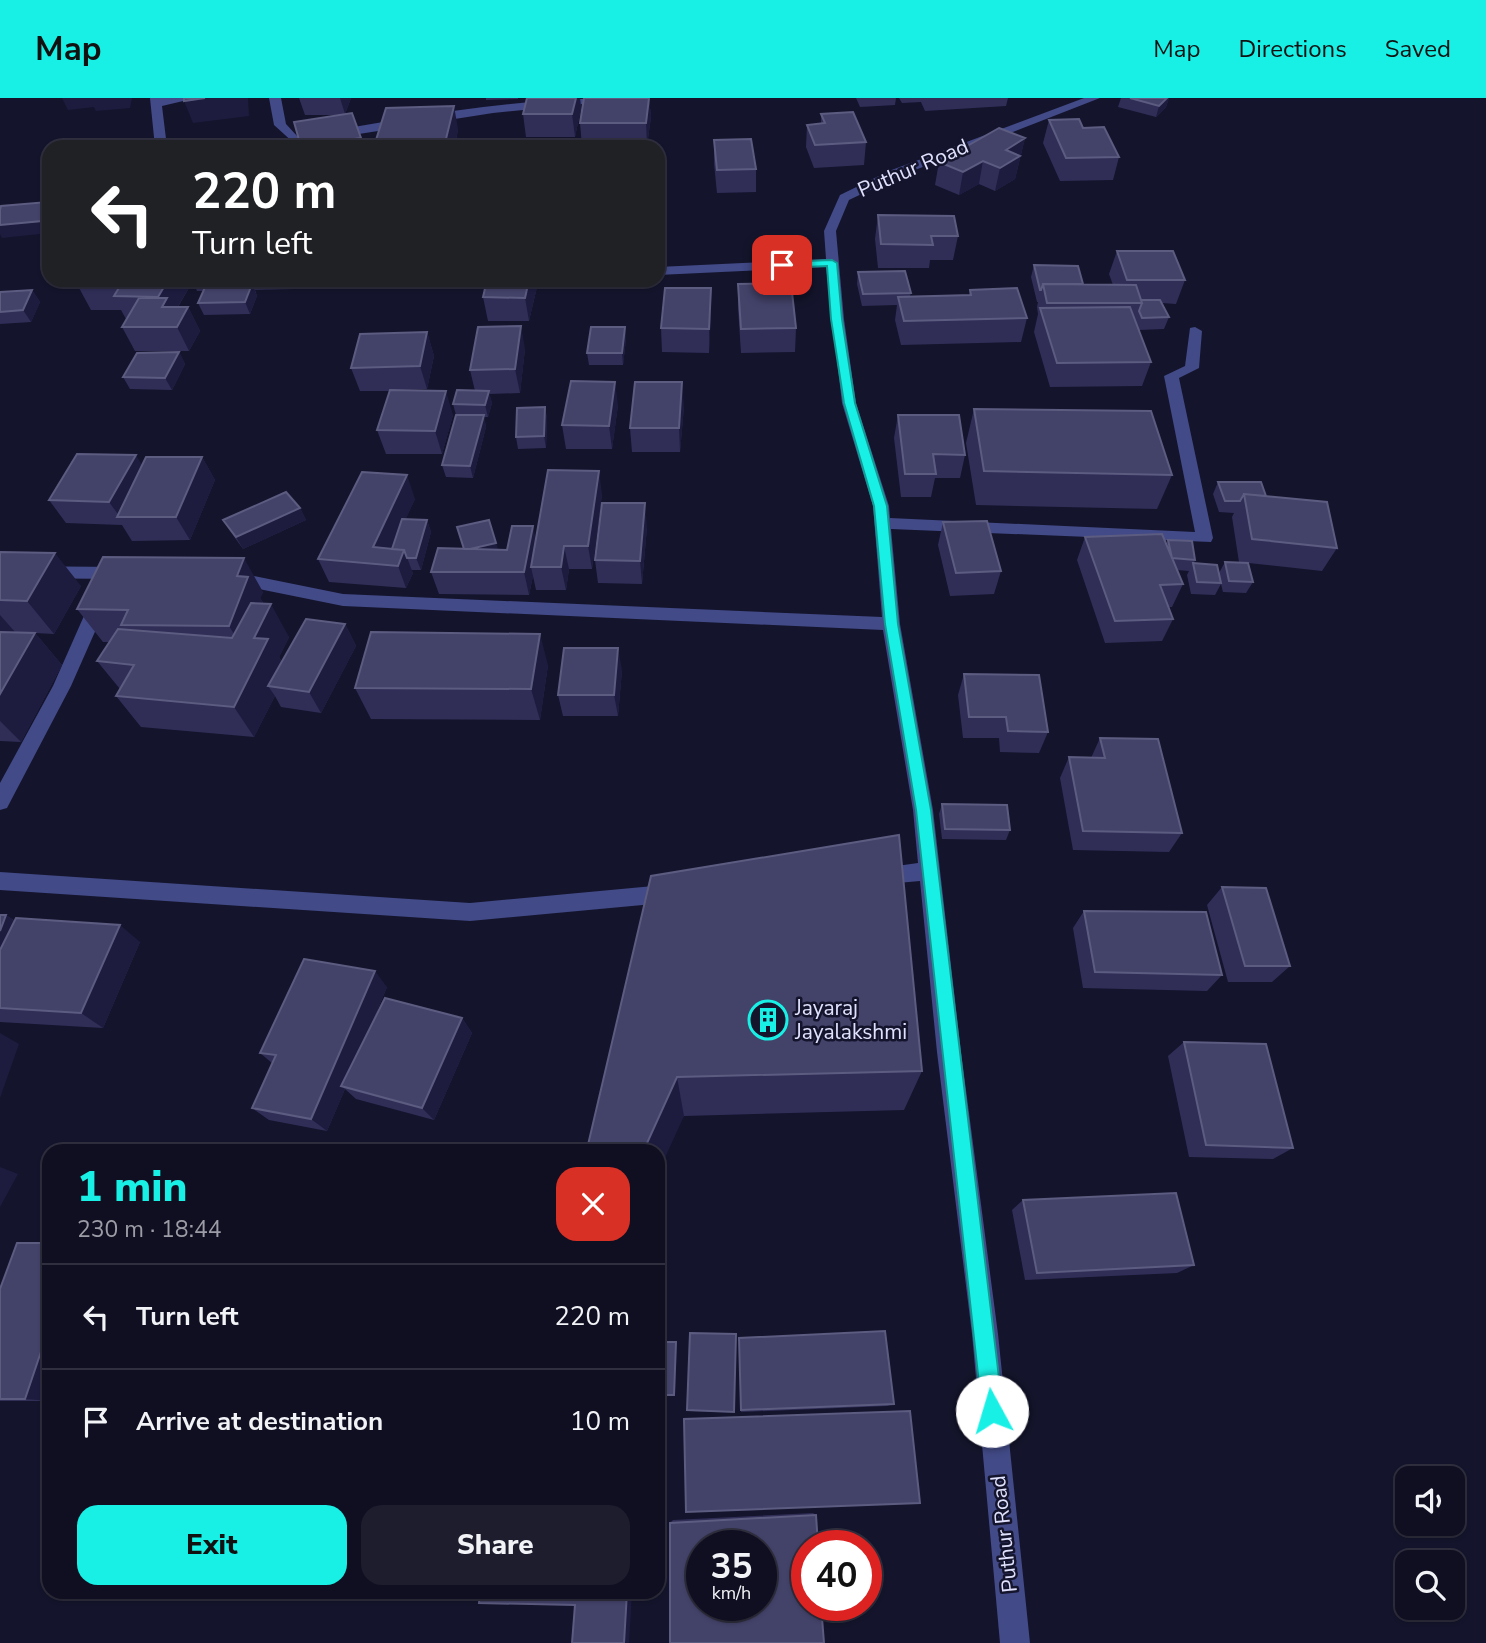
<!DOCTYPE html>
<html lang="en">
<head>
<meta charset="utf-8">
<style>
  :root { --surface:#0f0f21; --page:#1d1d2e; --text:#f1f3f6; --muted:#9b9ca5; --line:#2f2f3f; --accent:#19f0e5 }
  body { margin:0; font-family:"Nunito Sans",sans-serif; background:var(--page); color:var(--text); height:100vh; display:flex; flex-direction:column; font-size:26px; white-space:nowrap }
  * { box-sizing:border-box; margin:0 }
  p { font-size:23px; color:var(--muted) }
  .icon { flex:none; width:38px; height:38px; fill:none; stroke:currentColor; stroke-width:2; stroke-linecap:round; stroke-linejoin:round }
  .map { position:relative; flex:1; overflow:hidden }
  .side { position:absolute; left:42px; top:1046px; width:623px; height:455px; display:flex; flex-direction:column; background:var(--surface); border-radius:21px; box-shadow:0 2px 5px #0004,0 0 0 2px var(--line) }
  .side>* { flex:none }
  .guide { position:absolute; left:42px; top:42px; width:623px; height:147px; border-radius:21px; box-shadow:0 2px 5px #0004,0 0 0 2px var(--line); background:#202124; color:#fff; overflow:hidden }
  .controls { position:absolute; left:1395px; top:1368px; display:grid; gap:14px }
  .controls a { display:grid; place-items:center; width:70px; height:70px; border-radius:14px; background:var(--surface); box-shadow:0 2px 5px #0004,0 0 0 2px var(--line); font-size:35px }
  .speed { position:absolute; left:686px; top:1432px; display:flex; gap:14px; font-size:35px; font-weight:700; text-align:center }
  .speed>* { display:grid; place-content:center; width:91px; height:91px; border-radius:50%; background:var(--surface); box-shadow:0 2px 5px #0004,0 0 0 2px var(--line); line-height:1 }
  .speed small { font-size:18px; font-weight:400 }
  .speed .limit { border:10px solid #d22; background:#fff; color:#111 }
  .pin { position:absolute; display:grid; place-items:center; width:60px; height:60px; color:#fff; margin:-30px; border-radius:14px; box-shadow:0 4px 10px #0006 }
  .me { position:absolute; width:77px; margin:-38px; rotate:354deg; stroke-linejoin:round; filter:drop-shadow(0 0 5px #0008) }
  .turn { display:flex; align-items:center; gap:24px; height:147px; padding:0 35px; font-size:32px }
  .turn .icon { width:91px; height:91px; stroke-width:2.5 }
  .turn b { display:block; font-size:49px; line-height:60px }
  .round { display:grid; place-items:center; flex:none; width:74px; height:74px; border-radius:21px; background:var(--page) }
  .headline { display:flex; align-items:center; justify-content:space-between; height:119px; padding:0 35px }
  h1 { font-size:42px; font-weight:800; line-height:52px; color:var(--accent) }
  .cta { display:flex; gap:14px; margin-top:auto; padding:14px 35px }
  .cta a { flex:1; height:80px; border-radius:21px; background:var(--accent); color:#111; font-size:28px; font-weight:800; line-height:80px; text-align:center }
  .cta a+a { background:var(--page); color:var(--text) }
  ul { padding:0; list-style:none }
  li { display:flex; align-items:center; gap:21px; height:105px; padding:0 35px; border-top:2px solid var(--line) }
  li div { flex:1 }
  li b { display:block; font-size:26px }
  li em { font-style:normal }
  header { display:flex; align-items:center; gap:42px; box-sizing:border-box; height:98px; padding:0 35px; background:var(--accent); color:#111 }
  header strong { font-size:33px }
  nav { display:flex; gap:38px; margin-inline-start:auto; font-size:24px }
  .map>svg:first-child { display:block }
</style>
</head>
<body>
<header>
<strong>Map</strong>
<nav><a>Map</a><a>Directions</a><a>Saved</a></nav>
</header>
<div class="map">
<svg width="1486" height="1545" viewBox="0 0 1486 1545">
  <rect width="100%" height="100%" fill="#14142c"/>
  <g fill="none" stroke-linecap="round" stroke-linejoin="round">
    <path fill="#424a87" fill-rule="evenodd" d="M150,0h46l-34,8 5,41h-12z
      M269,0h12l5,26 12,13c106,-19 212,-39 321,-39l-6,3 -120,12 -198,31 -21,-19z
      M1084,0h16l-203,79 -48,23 -13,31 8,88 12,84 33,103 1,12 305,14 -31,-156 21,-10 5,-38 5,-1 7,4 -3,37 -20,10 34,160 -2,4 -320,-13 9,95 33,186 28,242 37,282 32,309h-30l-28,-309 -35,-282 -17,-171 -45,4 -7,-3 -4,-6 4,-6 50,-7 -5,-53 -30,-180 -540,-24 -114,-23 -9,-6 9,-6 114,23 539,23 -9,-111 -31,-103 -16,-136 -168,8v-8l168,-8 -2,-28 16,-36 49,-24z
      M0,468l124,1 9,6 -9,6 -124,-1z
      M100,496l6,2 3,4 -38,86 -64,122 -7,2v-27l53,-97 38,-86 3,-4z
      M0,774l470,31 205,-19 8,2 3,7 -3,7 -8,2 -205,19 -470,-31z"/>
  </g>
  <path fill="#302e57" d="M299,0h52l-6,16 7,-1 11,34h-62l41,-32h-37z
    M486,0h32v1l-32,1z
    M527,0h53l1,10 -6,29h-49l-3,-23z
    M584,0h65l2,19 -4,29h-65l-2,-23z
    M856,0h40l-1,7 -35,2z
    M899,0h109l-2,8 -81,5 -4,-9 -19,1z
    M1121,0h48l-3,9 -10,10 -38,-10z
    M821,16l45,28 -2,23 -50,3 -8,-21 1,-22 14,-1z
    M1049,22l34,8 36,29 -6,23 -53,1 -17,-38z
    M458,31l-3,18h-77l-2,-7z
    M1025,40l-10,41 -20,12 -16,-7 -20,11 -24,-10 4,-23z
    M714,42l42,29v23l-39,1 -3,-30z
    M878,117l80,21 -5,24h-23l-1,8h-51l-3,-29z
    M1117,153l68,29 -9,24 -14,-1 7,14 -5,12 -26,1 13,32 -9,24 -92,1 -16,-55 4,-18 -1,-7 1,-5h-1l-6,-25 3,-12 49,19 30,1 -4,-11z
    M858,174l53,21 -1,3 59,-1 1,-5 57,28 -6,24 -120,3 -6,-25 2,-15 -35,1 -5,-22z
    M82,182h216l-3,9 -40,1 2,6 -7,18 -46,1 -6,-12 6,-12h-7l-4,-10 -15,26h10l12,24 -11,20h-54l-13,-24 4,-8 -5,-9h-30l-13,-24z
    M373,182h53l-53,2z
    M487,182h49l1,7 -8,34h-41l-5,-24z
    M738,186l58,44 -1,24 -54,1 -3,-45z
    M711,190v24l-2,41 -47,-1 -1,-24z
    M32,192l8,12 -9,20 -31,2v-32z
    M625,229l1,12 -3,26h-34l-2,-12z
    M427,234l7,24 -7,33 -36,1 62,25 -11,39h-56l-9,-24 13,-39h-30l-9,-23z
    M525,251l-5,44 -31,1 3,9 -4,14h-4l2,10 -13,51 -27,-1 -4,-12 14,-50 -3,-11 22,-13 -5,-21z
    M179,254l6,12 -13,26 -42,-1 -7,-12z
    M618,307l-6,44h-46l-4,-24z
    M684,308l-4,46h-48l-2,-24z
    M545,309l2,12 -1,29 -28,1 -2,-12z
    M974,311l198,66 -15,34 -181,-4 -10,-62z
    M898,317l67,40 -5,23h-25l-4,19h-30l-7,-59z
    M202,359l13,23 -25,60 -58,1 -10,-16 -56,-2 -17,-23 93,-35z
    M1218,384l48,14 71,52 -15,23 -83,-9 -7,-45 2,-4 -15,-1 -6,-18z
    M602,396l-10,75h-23l-3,21h-30l-3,-14 -4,19 -90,-1 -8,-22 67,-23 9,1 29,-12z
    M415,401l-10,21h22l4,12 -10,38h-10l2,3 -7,15 -77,-6 -11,-23z
    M300,410l6,12 -63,29 -13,-18 -7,-11z
    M943,424l58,49 -7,23 -44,2 -12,-51z
    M647,429l-5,57 -44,-1 -3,-23z
    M1085,439l81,7 2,-4 27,20 -1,3 25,10 6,-11 28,20 -7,11 -23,-1 -2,-8 -6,11 -24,-1 -4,-19 2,-4 -12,-1 6,14 -11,23h-3l4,12 -11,22 -57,2 -28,-83z
    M0,454l81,34 -27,48 -19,-1 27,32 -41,77 -21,-1z
    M263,494l-3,6 4,6 25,33 -10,20 3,5 63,-38 11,22 -35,67 -40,-6 -6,-11 -21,41 -113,-10 -25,-31 4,-7 -23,-28 13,-19h-7l-26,-33z
    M548,567l-8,55 -169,-1 -16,-31z
    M622,572l-4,46h-55l-5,-21z
    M964,576l84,58 -9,21 -39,-1 -1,-14h-36l-5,-43z
    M1100,640l82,95 -13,19 -96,-2 -13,-72 9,-21 22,1z
    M942,706l68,26 -4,10 -64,-1 -3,-25z
    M651,778l271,195 -18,39 -220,6 -26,36h-70l-1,-3z
    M1222,789l68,79 -18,16h-44l-21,-77z
    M1084,813l138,64 -15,16 -124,-3 -10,-60z
    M0,817h6l9,6 125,21 -37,86 -103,-6z
    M387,889l-15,36 90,-5 10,15 -38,87 -78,-21 -11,-10 -18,42 -58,-11 -17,-12 20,-45 -12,-10z
    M1184,944l109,106 -20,11 -84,-2 -21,-101z
    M1023,1102l171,65 -17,8 -152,7 -13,-70z
    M49,1145v158h-49v-112z
    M736,1236l-2,78 -46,-1 -1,-1z
    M739,1240l155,66 -7,2 -146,6z
    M813,1415l3,2 -146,8 3,-3z"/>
  <path fill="#1d1c3f" d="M62,0h70l-2,10 -34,3 -2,-4 -26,3z
    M205,0h43l1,18 -56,7 -9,-22z
    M340,0h11l-6,16z
    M576,0h4l1,10 -6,29 -3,-23z
    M649,0l2,19 -4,29 -1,-23z
    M1167,0h2l-3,9 -10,10 3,-11z
    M454,8l4,23 -3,18h-9l-1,-4z
    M361,40l2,9h-62z
    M1025,40l-10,41 -20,12 5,-23 6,-18z
    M983,63l-4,23 -20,11 4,-23z
    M47,104l2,3v28l-47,5 -2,-4v-9z
    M168,182l25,1 -19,32 -12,-6 1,-2 -5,-8z
    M292,182h6l-3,9z
    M529,182h7l1,7 -8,34 -4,-23z
    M252,186l5,12 -7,18 -5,-12z
    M711,190v24l-2,41v-24z
    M32,192l8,12 -9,20 -8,-12z
    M188,209l12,24 -11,20 -12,-24z
    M521,228l4,23 -5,44 -5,-24z
    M625,229l1,12 -3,26 -1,-12z
    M427,234l7,24 -7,33 -7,-23z
    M179,254l6,12 -13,26 -7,-12z
    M615,284l3,23 -6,44 -3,-23z
    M682,284l2,24 -4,46 -1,-24z
    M446,293l7,24 -11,39 -7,-23z
    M489,293l3,12 -4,14 -3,-12z
    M545,309l2,12 -1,29 -2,-12z
    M484,317l2,12 -13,51 -3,-12z
    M136,357l14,23 -30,39 -11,-15z
    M202,359l13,23 -25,60 -14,-23z
    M599,373l3,23 -10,75 -4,-23z
    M407,377l8,24 -30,66 -12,-18z
    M645,405l2,24 -5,57 -2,-23z
    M300,410l6,12 -63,29 -7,-12z
    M427,422l4,12 -10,38 -5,-12z
    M533,428l5,23 -7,18 2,9 -4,19 -5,-23z
    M496,445l4,12 -35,-5z
    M564,448l5,23 -3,21 -5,-23z
    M404,452l9,23 -7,15 -8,-22z
    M55,455l26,33 -27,48 -27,-33z
    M244,460l19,34 -3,6 7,11 4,-5 18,33 -10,20 8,14 -19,15 7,10 -21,41 -20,-30 15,-49 -20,-32 8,-50z
    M0,517l16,18 -16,28z
    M345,526l11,22 -35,67 -12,-21z
    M35,535l27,32 -41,77 -21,-21v-27z
    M540,536l8,31 -8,55 -9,-31z
    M618,550l4,22 -4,46 -4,-21z
    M6,817l24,17 -30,76v-77z
    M120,827l20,17 -37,86 -22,-15z
    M375,873l12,16 -42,100 -4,-1 4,3 -18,42 -16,-12z
    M462,920l10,15 -38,87 -12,-12z
    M0,935l19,11 -19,54z
    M677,979l7,39 -26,57v-21h-15z
    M0,1069l18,7 -18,33z
    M49,1230v73l-24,-2z
    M676,1244l1,3 -2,51 -1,-1z
    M627,1494h5l-3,51h-5z"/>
  <path fill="#434269" stroke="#5c5b80" stroke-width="2" fill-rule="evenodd" d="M184,0h21l-21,3z
    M527,0h49l-4,16h-49z
    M584,0h65l-3,25h-66z
    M1130,0h37l-8,8z
    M454,8l-9,37 -32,1 2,-5 -39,1 10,-32z
    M853,14l13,30 -51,3 -8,-20 18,-2 -4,-9z
    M352,15l9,25 -60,9 -7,-25z
    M1079,21l4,9 21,-1 15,30 -53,1 -17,-38z
    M999,30l26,10 -19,12 14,6 -20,12 -17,-7 -20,11 -24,-10z
    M751,41l5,30 -39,1 -3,-30z
    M47,104l-5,19 -42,4v-15l1,-4z
    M878,117l76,1 4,20h-27l2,9 -52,-1z
    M1117,153h56l12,29h-58z
    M1034,167l44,1 5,18h-40l-2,6h-1z
    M905,173l6,22 -48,1 -5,-22z
    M82,182h86l-10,17 -44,-1 6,-10h-42z
    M487,182h42l-4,18 -42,-1z
    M791,185l5,45 -55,1 -3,-45z
    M252,186l-7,18 -47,1 8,-18z
    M1043,186l93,1 6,18h-95z
    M665,190h46l-2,41 -48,-1z
    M1017,190l10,30 -123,3 -6,-24 73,-2 -1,-5z
    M32,192l-9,20 -23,2v-20z
    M139,200h28l-5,9h26l-11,20h-55z
    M1141,202h19l9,17 -27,1 -3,-7 3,-8z
    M1130,209l21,55 -94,1 -17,-55z
    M521,228l-6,43 -45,1 8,-43z
    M591,229h34l-3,26h-35z
    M427,234l-7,34 -69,2 9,-34z
    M179,254l-14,26 -42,-1 14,-24z
    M571,283l44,1 -6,44 -47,-1z
    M635,284h47l-3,46h-49z
    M390,292l56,1 -11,40 -58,-1z
    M457,292l32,1 -4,14 -32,-1z
    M545,309l-1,29 -28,1 1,-29z
    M974,311l177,2 21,64 -188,-4z
    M456,317h28l-14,51 -28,-1z
    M898,317h61l6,40 -32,-1 3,20h-31z
    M77,356l59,1 -27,47 -60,-2z
    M146,359h56l-26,60h-59z
    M548,372l51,1 -11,75h-24l-3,21h-30z
    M362,374l45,3 -34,72 31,3 -6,16 -80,-7z
    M1218,384h43l5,14 -22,-2 -4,7h-15z
    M286,394l14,16 -64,29 -13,-17z
    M1244,396l83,8 10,46 -85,-9z
    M602,405h43l-5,58 -45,-1z
    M402,421l25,1 -11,38h-9l-3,-8 -12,-1z
    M489,422l7,23 -26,6h-6l-7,-22z
    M987,423l14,50 -45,2 -13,-51z
    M512,428h21l-9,46h-93l7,-24 69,2z
    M1162,436l21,50 -23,1 13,34 -58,2 -30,-84z
    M1168,442l24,1 3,19 -23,-2z
    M0,454l55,1 -28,48 -27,-1z
    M103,459l141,1 -7,18 11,1 -19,49 -108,-1 7,-15 -51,-1z
    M1225,464l23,1 5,19 -24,-1z
    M1193,465l24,2 4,18 -24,-1z
    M251,505l20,1 -17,34 14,1 -34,68 -118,-11 18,-31 -37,-4 21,-32 114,9z
    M306,521l39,5 -36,68 -41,-6z
    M0,534l35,1 -35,61z
    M371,534l169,2 -9,55 -176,-1z
    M564,550h54l-4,47h-56z
    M964,576l75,1 9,57 -40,-1 -2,-14h-37z
    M1100,640l58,1 24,94 -99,-2 -14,-74 36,1z
    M942,706l65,1 3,25 -65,-1z
    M899,737l23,236 -245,6 -34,75h-52l-4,-3 64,-273z
    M1222,789l44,1 24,78h-45z
    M1084,813l122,1 16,63 -127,-3z
    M0,817h6l-6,16z
    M16,820l104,7 -39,88 -81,-5v-58z
    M304,861l71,12 -64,148 -59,-11 24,-53 -16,-2z
    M385,900l77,20 -40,90 -81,-22z
    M1184,944l82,2 27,104 -87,-3z
    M1176,1095l18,72 -157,8 -14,-73z
    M17,1145h32v85l-24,71h-25v-110z
    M885,1233l9,73 -153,6 -2,-72z
    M690,1235l46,1 -2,78 -47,-2z
    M658,1244h18l-2,53h-16z
    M910,1313l10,92 -234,9 -2,-93z
    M816,1417l2,30h-11v60h14l3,38h-154v-120zM702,1447h59v60h-59z
    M480,1494h147l-3,51h-52l3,-38 -96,-2z"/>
  <path fill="#19f0e5" stroke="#109c95" stroke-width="2" d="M832,162l5,3 5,56 13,84 32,103 11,118 33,186 72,601 -3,8 -8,3 -7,-3 -3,-8 -66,-601 -31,-186 -11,-118 -30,-103 -13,-84 -4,-53 -45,2 -5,-3 5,-3z"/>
  <defs>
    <symbol id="building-ring" viewBox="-11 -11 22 22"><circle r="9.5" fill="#14142c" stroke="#19f0e5" stroke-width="1.5"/><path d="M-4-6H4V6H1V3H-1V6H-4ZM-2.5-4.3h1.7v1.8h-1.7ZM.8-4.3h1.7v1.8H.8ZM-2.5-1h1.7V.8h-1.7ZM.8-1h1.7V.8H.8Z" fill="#19f0e5"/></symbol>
  </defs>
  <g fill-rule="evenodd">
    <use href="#building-ring" x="746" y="900" width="44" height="44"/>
  </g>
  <g text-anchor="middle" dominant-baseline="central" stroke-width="5" stroke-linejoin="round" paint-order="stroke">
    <g font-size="21" fill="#e0e1fd" stroke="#14142c">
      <text transform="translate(913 70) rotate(-23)">Puthur Road</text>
      <text transform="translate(1004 1436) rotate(-96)">Puthur Road</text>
    </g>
    <g font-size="21" fill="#e0e1fd" stroke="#14142c" text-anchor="start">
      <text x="795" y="910">Jayaraj<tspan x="795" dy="24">Jayalakshmi</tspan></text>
    </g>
  </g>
</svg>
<div class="controls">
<a><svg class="icon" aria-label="sound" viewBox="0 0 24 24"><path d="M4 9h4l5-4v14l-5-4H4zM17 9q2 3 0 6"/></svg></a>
<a><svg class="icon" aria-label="search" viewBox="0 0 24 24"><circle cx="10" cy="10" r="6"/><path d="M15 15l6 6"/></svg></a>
</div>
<div class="speed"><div>35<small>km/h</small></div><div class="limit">40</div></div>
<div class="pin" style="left:782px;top:167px;background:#d93025"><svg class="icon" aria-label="arrive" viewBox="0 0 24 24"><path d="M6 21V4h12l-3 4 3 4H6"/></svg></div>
<svg class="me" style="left:992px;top:1313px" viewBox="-20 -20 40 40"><circle r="19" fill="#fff"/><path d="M0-13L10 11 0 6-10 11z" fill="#19f0e5"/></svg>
<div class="guide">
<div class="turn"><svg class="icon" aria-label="left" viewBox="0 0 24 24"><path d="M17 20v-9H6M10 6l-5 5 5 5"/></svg><div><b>220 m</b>Turn left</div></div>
</div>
<section class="side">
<div class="headline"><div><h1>1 min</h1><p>230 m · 18:44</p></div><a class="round" style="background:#d93025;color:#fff"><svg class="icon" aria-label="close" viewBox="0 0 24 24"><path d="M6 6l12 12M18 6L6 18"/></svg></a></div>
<ul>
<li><svg class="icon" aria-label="left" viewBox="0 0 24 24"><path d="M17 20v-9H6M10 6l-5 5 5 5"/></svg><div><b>Turn left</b></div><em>220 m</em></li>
<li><svg class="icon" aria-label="arrive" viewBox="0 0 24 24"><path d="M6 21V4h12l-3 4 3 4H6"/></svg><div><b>Arrive at destination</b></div><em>10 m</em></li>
</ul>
<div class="cta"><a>Exit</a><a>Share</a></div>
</section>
</div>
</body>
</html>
